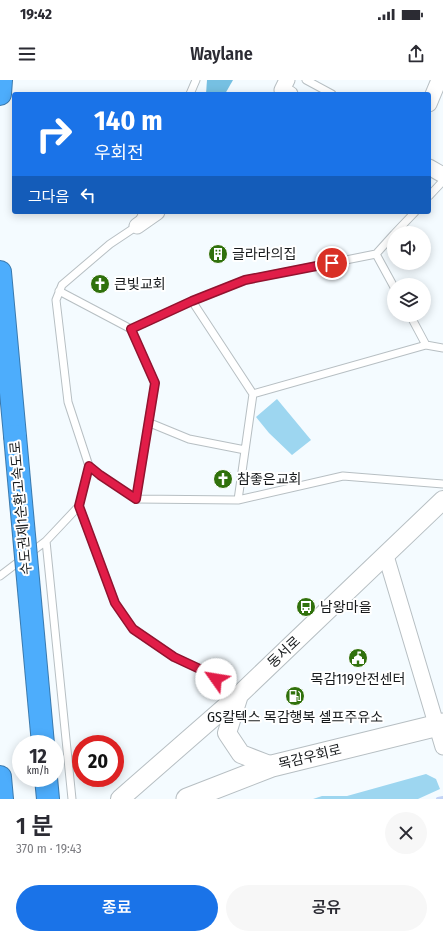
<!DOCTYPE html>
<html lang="ko">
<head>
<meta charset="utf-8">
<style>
  :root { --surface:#fff; --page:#f7f7f7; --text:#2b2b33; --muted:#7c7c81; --accent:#1a73e8 }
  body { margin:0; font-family:"Fira Sans Condensed","Noto Sans KR",sans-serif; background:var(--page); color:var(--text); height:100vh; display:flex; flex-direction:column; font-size:15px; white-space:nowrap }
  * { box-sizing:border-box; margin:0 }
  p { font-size:13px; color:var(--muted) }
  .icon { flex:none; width:22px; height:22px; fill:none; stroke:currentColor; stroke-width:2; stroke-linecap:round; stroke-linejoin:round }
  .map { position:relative; height:719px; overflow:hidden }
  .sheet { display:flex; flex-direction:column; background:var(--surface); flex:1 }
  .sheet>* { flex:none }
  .top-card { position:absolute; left:12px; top:12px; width:419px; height:122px; border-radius:4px; box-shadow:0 2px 10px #0003; background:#1a73e8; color:#fff; overflow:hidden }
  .fabs { position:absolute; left:387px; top:146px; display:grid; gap:8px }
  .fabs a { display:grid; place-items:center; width:44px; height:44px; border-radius:50%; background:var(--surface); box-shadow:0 2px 10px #0003; font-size:20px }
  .speed { position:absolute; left:12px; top:655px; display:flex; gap:8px; font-size:20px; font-weight:700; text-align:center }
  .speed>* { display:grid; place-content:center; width:52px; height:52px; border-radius:50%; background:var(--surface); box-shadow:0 2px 10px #0003; line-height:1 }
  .speed small { font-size:10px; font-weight:400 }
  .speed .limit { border:6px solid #d22; background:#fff; color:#111 }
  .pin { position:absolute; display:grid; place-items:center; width:34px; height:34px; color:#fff; margin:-17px; border:2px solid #fff; border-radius:50%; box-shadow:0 1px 4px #0007 }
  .me { position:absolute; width:44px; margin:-22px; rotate:302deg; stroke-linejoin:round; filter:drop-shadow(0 0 3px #0008) }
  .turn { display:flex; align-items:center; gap:14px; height:84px; padding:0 16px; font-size:18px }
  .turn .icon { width:52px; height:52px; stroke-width:2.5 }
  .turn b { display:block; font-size:28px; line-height:34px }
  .then { display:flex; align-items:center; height:38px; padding:0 16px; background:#0003; gap:8px; font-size:15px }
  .round { display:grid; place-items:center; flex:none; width:42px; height:42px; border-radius:21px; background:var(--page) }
  .summary { display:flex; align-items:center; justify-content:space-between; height:68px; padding:0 16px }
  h1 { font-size:24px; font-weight:600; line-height:30px }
  .primary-button { display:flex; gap:8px; margin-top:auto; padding:8px 16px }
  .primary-button a { flex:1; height:46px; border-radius:24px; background:var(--accent); color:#fff; font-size:16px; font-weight:600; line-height:46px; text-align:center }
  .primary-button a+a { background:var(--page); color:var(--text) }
  .status { display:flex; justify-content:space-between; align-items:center; height:28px; padding:0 20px; background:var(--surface); direction:ltr }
  .status svg { height:11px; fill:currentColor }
  header { display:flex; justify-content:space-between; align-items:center; height:52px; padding:0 16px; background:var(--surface); font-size:18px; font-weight:600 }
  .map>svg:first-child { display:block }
</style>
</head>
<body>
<div class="status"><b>19:42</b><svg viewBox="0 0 49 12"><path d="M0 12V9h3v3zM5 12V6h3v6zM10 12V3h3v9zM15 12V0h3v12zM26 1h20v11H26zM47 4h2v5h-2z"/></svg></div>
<header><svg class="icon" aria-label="menu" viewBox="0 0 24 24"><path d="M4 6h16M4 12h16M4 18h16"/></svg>Waylane<svg class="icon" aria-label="share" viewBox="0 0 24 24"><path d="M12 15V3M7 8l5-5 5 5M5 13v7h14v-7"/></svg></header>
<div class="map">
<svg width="443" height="719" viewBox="0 0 443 719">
  <rect width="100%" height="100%" fill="#f4fbff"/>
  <path fill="#9dd6f0" d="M277,319l34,41 -19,15 -23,-22 -13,-16z
    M426,694l10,5 4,10 -22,10h-105l9,-3h25z"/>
  <path fill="#76c0e2" d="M207,0h26l-8,14h-19z"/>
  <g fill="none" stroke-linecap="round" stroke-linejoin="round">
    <path stroke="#c1d3f6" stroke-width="4" d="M438,719l5,-1"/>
    <defs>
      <path id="service" d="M306,0l26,14
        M190,14l6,-14
        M429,116l14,-15
        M143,132l-6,14 -27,18 -48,41 -6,15 12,102 21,64 -10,40 36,97 18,26 41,28 30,14 35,24
        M395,153l20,-21
        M376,174l18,-20
        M59,211l72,38 61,-28 53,-21 131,-26 18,33
        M192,221l61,93 -15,106
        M410,235l16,30 17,3
        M131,249l24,54 -19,116
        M253,314l173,-49
        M150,343l39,16 56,11
        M89,386l11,9 36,24 102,1 105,-24 100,8
        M46,461l33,-35
        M0,496l46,-35 26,258"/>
      <path id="minor" d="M287,0l-5,10 8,4
        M429,24l10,-24
        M429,87l14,8
        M137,146l20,-14
        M386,476l57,191"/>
      <path id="tertiary" d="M239,615l-12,38 14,21 31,12
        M120,719l119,-104 204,-195"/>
      <path id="secondary" d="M187,719l85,-33 171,-42"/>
      <path id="motorway" d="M0,14l1,-14
        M0,192l15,164
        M0,697l2,22
        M46,698l2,21"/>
    </defs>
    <use href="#service" stroke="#b7bfc3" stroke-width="9"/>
    <use href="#minor" stroke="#b7bfc3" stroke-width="17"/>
    <use href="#tertiary" stroke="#b7bfc3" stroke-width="20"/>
    <use href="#secondary" stroke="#b7bfc3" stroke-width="23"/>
    <use href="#motorway" stroke="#3a79ad" stroke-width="24"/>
    <use href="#service" stroke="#fff" stroke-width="7"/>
    <use href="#minor" stroke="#fff" stroke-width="15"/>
    <use href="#tertiary" stroke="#fff" stroke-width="18"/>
    <use href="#secondary" stroke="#fff" stroke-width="21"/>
    <use href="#motorway" stroke="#4dadfc" stroke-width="22"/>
    <defs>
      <path id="motorway-bridge" d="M15,356l28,308"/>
    </defs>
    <use href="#motorway-bridge" stroke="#3a79ad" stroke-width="24" stroke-linecap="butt"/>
    <use href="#motorway-bridge" stroke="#4dadfc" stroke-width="22"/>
  </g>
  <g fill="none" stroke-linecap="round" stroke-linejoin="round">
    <defs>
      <path id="route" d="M216,599l-12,-8 -30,-14 -41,-28 -18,-26 -36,-97 10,-40 11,9 36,24 19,-116 -24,-54 61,-28 53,-21 87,-17"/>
    </defs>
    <use href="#route" stroke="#92132f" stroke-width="10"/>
    <use href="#route" stroke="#e11d48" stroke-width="7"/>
  </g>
  <defs>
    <symbol id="building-disc" viewBox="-11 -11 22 22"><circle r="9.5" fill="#30710c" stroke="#fff"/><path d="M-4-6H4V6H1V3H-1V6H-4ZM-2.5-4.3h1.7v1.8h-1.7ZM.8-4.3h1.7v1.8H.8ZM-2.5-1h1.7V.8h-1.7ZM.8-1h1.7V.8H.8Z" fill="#fff"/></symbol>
    <symbol id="church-disc" viewBox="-11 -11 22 22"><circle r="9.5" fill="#30710c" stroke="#fff"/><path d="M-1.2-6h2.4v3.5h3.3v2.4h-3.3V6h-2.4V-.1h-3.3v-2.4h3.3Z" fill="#fff"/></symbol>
    <symbol id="bus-disc" viewBox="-11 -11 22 22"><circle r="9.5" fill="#30710c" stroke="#fff"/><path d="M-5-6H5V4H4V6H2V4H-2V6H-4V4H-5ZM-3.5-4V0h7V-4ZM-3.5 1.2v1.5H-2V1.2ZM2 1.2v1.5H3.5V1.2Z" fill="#fff"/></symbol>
    <symbol id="civic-disc" viewBox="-11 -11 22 22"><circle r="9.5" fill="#30710c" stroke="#fff"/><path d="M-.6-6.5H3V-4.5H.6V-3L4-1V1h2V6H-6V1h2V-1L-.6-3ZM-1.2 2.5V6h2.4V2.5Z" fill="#fff"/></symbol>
    <symbol id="fuel-disc" viewBox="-11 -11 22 22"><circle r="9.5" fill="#30710c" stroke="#fff"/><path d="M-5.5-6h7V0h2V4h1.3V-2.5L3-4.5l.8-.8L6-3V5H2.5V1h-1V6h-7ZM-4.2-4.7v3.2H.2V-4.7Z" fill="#fff"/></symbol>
  </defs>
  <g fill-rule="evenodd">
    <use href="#building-disc" x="207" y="163" width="22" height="22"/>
    <use href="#church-disc" x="89" y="193" width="22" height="22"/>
    <use href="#church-disc" x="212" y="388" width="22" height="22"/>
    <use href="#bus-disc" x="295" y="516" width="22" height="22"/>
    <use href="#civic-disc" x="347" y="567" width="22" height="22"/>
    <use href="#fuel-disc" x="284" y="605" width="22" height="22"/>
  </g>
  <g text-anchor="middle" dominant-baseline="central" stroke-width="4" stroke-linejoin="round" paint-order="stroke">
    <g font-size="14" fill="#16191b" stroke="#fff" text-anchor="start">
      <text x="232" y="174">글라라의집</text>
      <text x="114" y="204">큰빛교회</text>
      <text x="237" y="399">참좋은교회</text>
      <text x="320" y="527">남왕마을</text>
      <text x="358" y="599" text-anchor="middle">목감119안전센터</text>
      <text x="295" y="637" text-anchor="middle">GS칼텍스 목감행복 셀프주유소</text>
    </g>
    <g font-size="14" fill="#16191b" stroke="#fff">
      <text transform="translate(21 428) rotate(-95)">수도권제1순환고속도로</text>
      <text transform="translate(284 572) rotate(-43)">동서로</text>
      <text transform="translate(310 677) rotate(-14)">목감우회로</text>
    </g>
  </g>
</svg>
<div class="fabs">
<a><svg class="icon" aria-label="sound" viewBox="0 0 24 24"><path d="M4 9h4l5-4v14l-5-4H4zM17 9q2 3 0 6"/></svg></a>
<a><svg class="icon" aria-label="layers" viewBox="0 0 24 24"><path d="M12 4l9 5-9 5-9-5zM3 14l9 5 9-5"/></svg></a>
</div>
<div class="speed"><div>12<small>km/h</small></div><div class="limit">20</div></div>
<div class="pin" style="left:332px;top:183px;background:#d93025"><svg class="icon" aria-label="arrive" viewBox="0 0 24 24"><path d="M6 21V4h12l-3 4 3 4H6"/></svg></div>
<svg class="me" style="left:216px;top:599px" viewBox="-20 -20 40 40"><circle r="19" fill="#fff"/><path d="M0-13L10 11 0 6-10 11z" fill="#e11d48"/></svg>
<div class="top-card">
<div class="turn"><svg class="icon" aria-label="right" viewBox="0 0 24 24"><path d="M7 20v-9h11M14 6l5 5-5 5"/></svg><div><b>140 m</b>우회전</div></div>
<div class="then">그다음<svg class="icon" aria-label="left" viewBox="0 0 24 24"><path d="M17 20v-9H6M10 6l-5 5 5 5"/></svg></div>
</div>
</div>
<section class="sheet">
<div class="summary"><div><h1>1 분</h1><p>370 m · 19:43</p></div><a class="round"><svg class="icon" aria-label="close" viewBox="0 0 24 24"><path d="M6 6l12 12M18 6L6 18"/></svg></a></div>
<div class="primary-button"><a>종료</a><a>공유</a></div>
</section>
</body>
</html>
